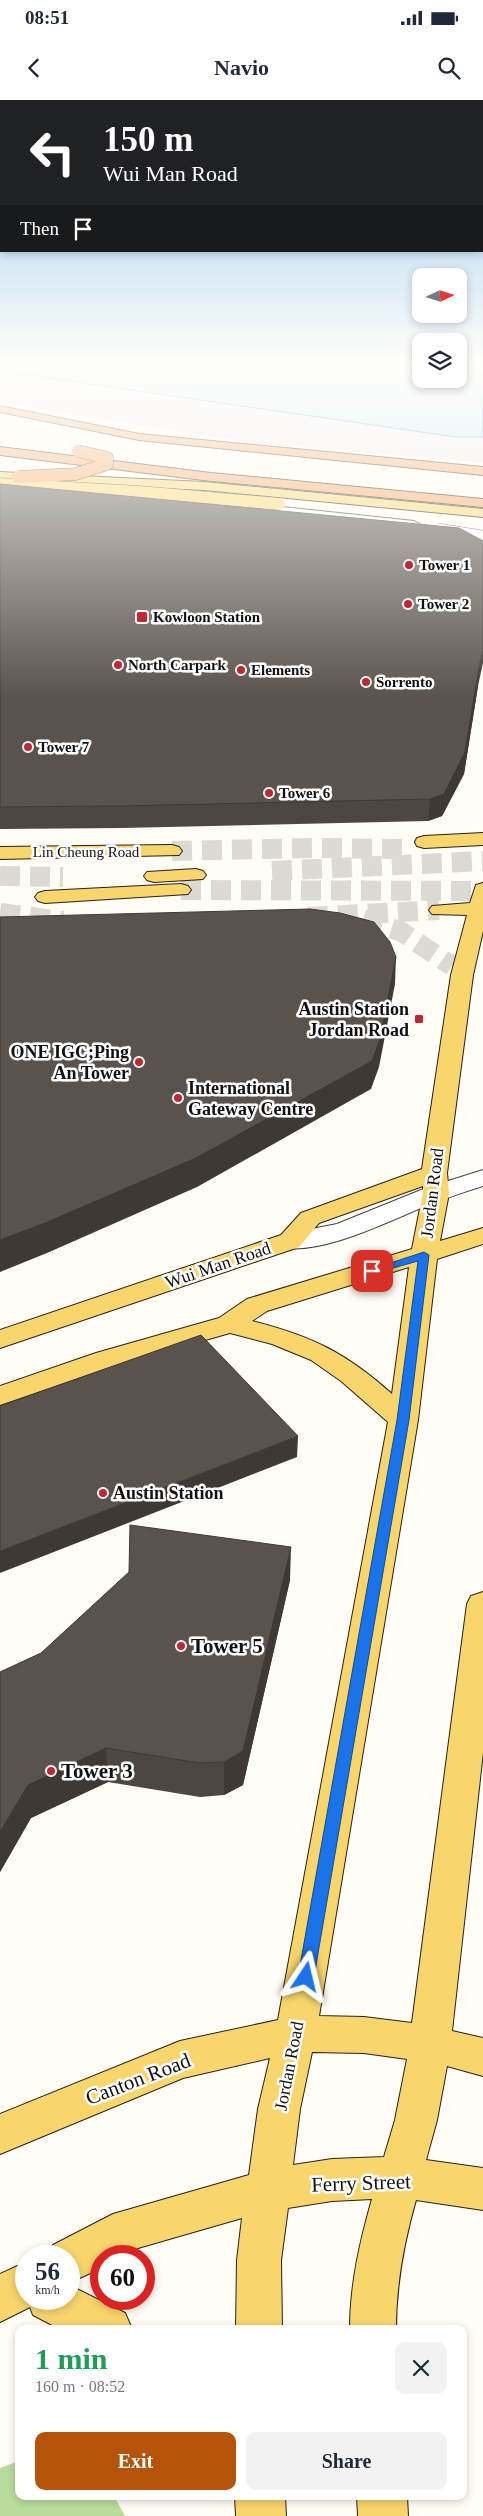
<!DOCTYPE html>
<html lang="en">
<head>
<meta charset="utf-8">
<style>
  :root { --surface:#fff; --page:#f2f2f3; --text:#1f2937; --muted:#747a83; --accent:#b45309 }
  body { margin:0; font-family:"Times New Roman",serif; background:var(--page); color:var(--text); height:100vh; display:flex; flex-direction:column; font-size:19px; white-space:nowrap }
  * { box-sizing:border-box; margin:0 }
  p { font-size:16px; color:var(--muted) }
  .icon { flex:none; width:28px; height:28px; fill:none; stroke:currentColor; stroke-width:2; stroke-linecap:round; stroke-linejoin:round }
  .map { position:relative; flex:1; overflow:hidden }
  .panel { position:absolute; left:15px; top:2225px; width:452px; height:175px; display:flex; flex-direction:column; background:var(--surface); border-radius:10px; box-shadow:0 2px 8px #0003 }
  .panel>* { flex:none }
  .hud { position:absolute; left:0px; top:0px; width:484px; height:152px; box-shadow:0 2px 8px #0003; background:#202124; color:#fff; overflow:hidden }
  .needle { width:32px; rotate:86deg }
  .tools { position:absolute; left:412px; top:168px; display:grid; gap:10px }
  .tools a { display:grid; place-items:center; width:55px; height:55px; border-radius:10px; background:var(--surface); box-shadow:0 2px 8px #0003; font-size:25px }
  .speed { position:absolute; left:15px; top:2145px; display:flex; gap:10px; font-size:25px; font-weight:700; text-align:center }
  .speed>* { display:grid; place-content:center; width:65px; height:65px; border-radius:50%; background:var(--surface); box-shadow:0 2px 8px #0003; line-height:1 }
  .speed small { font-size:12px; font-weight:400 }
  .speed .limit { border:8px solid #d22; background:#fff; color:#111 }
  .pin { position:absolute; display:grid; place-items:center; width:42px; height:42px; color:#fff; margin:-21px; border-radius:10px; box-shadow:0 2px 8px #0006 }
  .me { position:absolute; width:55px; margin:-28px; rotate:10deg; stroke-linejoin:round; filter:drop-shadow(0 0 4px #0008) }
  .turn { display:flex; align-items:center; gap:18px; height:105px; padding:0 20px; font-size:22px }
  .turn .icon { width:65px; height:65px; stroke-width:2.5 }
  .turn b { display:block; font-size:35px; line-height:42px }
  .then { display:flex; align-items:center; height:48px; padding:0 20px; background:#0003; gap:10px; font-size:19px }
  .round { display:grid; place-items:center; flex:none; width:52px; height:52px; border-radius:10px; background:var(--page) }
  .overview { display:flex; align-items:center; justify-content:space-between; height:85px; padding:0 20px }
  h1 { font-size:30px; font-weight:700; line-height:38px; color:#1e9e55 }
  .action { display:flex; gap:10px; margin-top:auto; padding:10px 20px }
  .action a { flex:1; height:58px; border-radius:10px; background:var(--accent); color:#fff; font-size:20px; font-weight:700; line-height:58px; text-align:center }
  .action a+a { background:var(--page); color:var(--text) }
  .status { display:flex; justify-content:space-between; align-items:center; height:35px; padding:0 25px; background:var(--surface); direction:ltr }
  .status svg { height:14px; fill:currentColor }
  header { display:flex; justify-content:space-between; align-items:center; height:65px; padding:0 20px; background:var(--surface); font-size:22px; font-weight:700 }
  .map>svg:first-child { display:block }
</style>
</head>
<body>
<div class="status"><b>08:51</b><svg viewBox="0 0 49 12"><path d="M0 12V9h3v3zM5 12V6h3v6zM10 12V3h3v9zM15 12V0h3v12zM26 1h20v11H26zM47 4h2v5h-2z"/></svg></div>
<header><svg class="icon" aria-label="back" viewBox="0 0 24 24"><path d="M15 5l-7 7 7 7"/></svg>Navio<svg class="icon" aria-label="search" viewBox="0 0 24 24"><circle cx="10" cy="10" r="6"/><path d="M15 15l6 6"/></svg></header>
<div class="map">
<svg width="483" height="2416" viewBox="0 0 483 2416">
  <rect width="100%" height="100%" fill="#fffdf5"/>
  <path fill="#eee6ef" d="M0,261l483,37v65l-231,-20 -252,-40z"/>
  <path fill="#b9dc9c" d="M19,2361v35h95l11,20h-125v-48z"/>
  <path fill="#b9e0f7" stroke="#3f96cf" d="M0,261h421v18h38v-18h24v76h-27l-456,-66z"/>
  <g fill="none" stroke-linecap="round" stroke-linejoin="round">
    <path stroke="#dbdad3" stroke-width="20" stroke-dasharray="20 10" stroke-linecap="butt" d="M172,751l144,-3 87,1
      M272,771l211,-10
      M0,776l63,1
      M181,790l302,1
      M0,813l63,8
      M308,817l131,-7
      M363,819l39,13 50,34"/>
    <defs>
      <path id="minor" d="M226,401l188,20 7,4 -7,4 -193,-21 -1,-3 1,-3z
        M483,1070v16c-19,6 -37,12 -55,19 -37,15 -107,51 -147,42l-4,-6 4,-6 56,-11 89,-36z"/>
      <path id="major" d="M0,372l204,10 279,27v8l-279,-27 -204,-10z
        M483,733v12l-59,3 -7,-2 -2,-4 2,-4 7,-2z
        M172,745l7,2 3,4 -3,4 -179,4v-12z
        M196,769l7,2 3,4 -3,4 -49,3 -7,-2 -3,-4 3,-4z
        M483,783v48l-10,44 -26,198 2,20 -9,48 43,-13v16l-46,15 -19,161 -99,596 45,1 48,6 55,-419 4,-8 12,-4v160l-31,279 31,7v38l-36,-10 -10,54 -11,40 57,8v42l-67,-10c-12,42 -20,85 -20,129h-46c0,-45 10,-88 22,-130l-40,2 -44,7 -7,52 1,69h-46l1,-69 5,-42 -104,30 -16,8h-21v12l-32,15v-27h-20l4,-11 60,-31 136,-39 9,-66 12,-51 -87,20 -183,76v-40l180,-73 98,-21 110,-598 -47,-41 -30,-21 -39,-16 -42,-11 -114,32 -116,40v-19l96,-33 123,-35 28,-19 165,-50 11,-56v-7l-104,37 -20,24 -299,101v-18l281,-95 20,-22 121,-44 29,-194 16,-60 -35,-1 -3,-4 3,-4 38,-3 6,-18zM409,1167l-17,127c-46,-41 -80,-58 -140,-73l15,-10zM312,1952l52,1 43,6 -12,61 -11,37 -52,2 -39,6 7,-56z
        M181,784l7,2 3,4 -3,4 -143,9 -7,-2 -3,-4 3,-4 7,-2z
        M26,2162v37h43v-14l56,28 7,16h-72l-27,-14 -3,-8 -30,15v-48z
        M235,2396h50l1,20h-50z
        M357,2396h50l1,20h-50z"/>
      <path id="highway" d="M0,306l139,28 344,33v8l-344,-35 -139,-28z
        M0,347l211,26 272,26v8l-272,-26 -211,-26z"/>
    </defs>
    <use href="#minor" stroke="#444" stroke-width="2"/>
    <use href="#major" stroke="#222" stroke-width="2"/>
    <use href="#highway" stroke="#222" stroke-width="2"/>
    <use href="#minor" fill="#fff" fill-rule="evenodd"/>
    <use href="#major" fill="#f9d66b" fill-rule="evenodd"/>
    <use href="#highway" fill="#f5a25d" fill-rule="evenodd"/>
    <defs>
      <path id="minor-bridge" d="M437,431l46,7"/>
      <path id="major-bridge" d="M0,384l139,8 140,12"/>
      <path id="highway-bridge" d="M18,377l58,-3 31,-10v-6l-29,-7"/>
    </defs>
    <use href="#minor-bridge" stroke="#444" stroke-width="16" stroke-linecap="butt"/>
    <use href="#major-bridge" stroke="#222" stroke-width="13" stroke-linecap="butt"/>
    <use href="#highway-bridge" stroke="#222" stroke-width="13" stroke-linecap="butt"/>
    <use href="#minor-bridge" stroke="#fff" stroke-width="15"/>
    <use href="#major-bridge" stroke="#f9d66b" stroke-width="12"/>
    <use href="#highway-bridge" stroke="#f5a25d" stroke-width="12"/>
  </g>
  <path fill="#4d4742" d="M0,384l478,202 -14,88 -22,42 -14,5 -306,7 -122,1z
    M290,1480l-47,205 -19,10 -24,2 -92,-15 -77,36 -31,54v-200z"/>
  <path fill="#3f3936" d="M483,550v13l-5,23 -14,88 -22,42 -14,5 2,-22 49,-132z
    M396,857l-1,27 -16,83 -8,22 -174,98 -150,66 -47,19v-32z
    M298,1336l-1,21 -297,116v-22z
    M291,1447l-1,33 -47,205 -19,10v-33z
    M106,1648l2,34 -77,36 -31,54v-40l28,-47z"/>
  <path fill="#5a524d" stroke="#3f3936" d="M0,384l459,44 24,13v109l-4,17 -14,85 -21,42 -14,5 -309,7 -121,1z
    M310,809l30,4 34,9 16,20 6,15 -16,82 -8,22 -176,97 -151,65 -45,17v-323z
    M201,1235l97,101 -298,115v-145z
    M130,1425l161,22 -48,204 -19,11 -25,1 -93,-15 -78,37 -28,47v-160l41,-19 88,-81z"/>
  <linearGradient id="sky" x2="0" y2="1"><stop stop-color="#95c6ee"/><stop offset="0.44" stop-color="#fffefa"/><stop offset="1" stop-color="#fffefa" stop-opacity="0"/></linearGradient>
  <rect width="483" height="599" fill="url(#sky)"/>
  <path fill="#1a73e8" stroke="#114b97" d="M424,1152l5,3 -20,165 -95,557 -2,5 -6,2 -6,-2 -2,-5 99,-557 21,-159 -46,13 -6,-3z"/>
  <g fill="#c4262e" stroke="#fff" stroke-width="2">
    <circle cx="409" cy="465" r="5"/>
    <circle cx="408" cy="504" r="5"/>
    <rect x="136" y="511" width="12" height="12" rx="2.5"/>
    <circle cx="118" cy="565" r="5"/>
    <circle cx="241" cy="570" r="5"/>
    <circle cx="366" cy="582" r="5"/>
    <circle cx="28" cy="647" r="5"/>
    <circle cx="269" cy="693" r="5"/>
    <rect x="414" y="914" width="10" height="10" rx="2.5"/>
    <circle cx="139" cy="962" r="5"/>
    <circle cx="178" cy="998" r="5"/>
    <circle cx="103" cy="1393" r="5"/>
    <circle cx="181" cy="1546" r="5"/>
    <circle cx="51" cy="1671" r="5"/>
  </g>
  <g text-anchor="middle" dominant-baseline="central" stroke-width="5" stroke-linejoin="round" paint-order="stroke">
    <g font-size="15" font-weight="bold" fill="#111" stroke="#fff" text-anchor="start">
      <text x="419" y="465">Tower 1</text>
      <text x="418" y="504">Tower 2</text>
      <text x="153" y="517">Kowloon Station</text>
      <text x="128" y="565">North Carpark</text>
      <text x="251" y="570">Elements</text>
      <text x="376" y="582">Sorrento</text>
      <text x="38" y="647">Tower 7</text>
      <text x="279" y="693">Tower 6</text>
    </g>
    <g font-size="15" fill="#111" stroke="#fff">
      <text x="86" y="752">Lin Cheung Road</text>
    </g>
    <g font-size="18" font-weight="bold" fill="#111" stroke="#fff" text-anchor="end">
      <text x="409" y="909">Austin Station<tspan x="409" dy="21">Jordan Road</tspan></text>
      <text x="129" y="952">ONE IGC;Ping<tspan x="129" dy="21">An Tower</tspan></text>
      <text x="188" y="988" text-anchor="start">International<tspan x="188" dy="21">Gateway Centre</tspan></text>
      <text x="113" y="1393" text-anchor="start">Austin Station</text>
    </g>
    <g font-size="18" fill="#111" stroke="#fff">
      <text transform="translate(432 1093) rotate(-83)">Jordan Road</text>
      <text transform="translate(218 1165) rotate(-19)">Wui Man Road</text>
      <text transform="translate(289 1966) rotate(-79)">Jordan Road</text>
    </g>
    <g font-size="21" font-weight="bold" fill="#111" stroke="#fff" text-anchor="start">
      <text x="191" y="1546">Tower 5</text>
      <text x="61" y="1671">Tower 3</text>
    </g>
    <g font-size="21" fill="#111" stroke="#fff">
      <text transform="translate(138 1979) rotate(-21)">Canton Road</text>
      <text transform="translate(361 2083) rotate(-2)">Ferry Street</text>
    </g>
  </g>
</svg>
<div class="tools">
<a><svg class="needle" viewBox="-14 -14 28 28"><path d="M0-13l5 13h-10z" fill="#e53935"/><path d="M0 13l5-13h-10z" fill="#747a83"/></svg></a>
<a><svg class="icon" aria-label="layers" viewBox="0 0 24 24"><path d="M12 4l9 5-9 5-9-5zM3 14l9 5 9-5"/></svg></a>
</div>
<div class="speed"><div>56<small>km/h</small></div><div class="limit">60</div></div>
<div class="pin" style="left:372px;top:1171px;background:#d93025"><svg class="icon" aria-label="arrive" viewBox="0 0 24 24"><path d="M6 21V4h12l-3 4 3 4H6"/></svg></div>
<svg class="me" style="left:306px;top:1877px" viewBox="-20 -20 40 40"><path d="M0-17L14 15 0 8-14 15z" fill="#1a73e8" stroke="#fff" stroke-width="4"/></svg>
<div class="hud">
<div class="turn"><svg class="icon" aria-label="left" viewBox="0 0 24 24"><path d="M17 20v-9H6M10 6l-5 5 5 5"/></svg><div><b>150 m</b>Wui Man Road</div></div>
<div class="then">Then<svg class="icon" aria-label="arrive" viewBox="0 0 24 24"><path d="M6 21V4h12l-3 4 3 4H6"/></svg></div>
</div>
<section class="panel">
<div class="overview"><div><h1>1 min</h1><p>160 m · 08:52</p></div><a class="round"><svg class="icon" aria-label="close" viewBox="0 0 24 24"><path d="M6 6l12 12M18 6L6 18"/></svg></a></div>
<div class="action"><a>Exit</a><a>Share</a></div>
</section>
</div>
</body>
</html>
